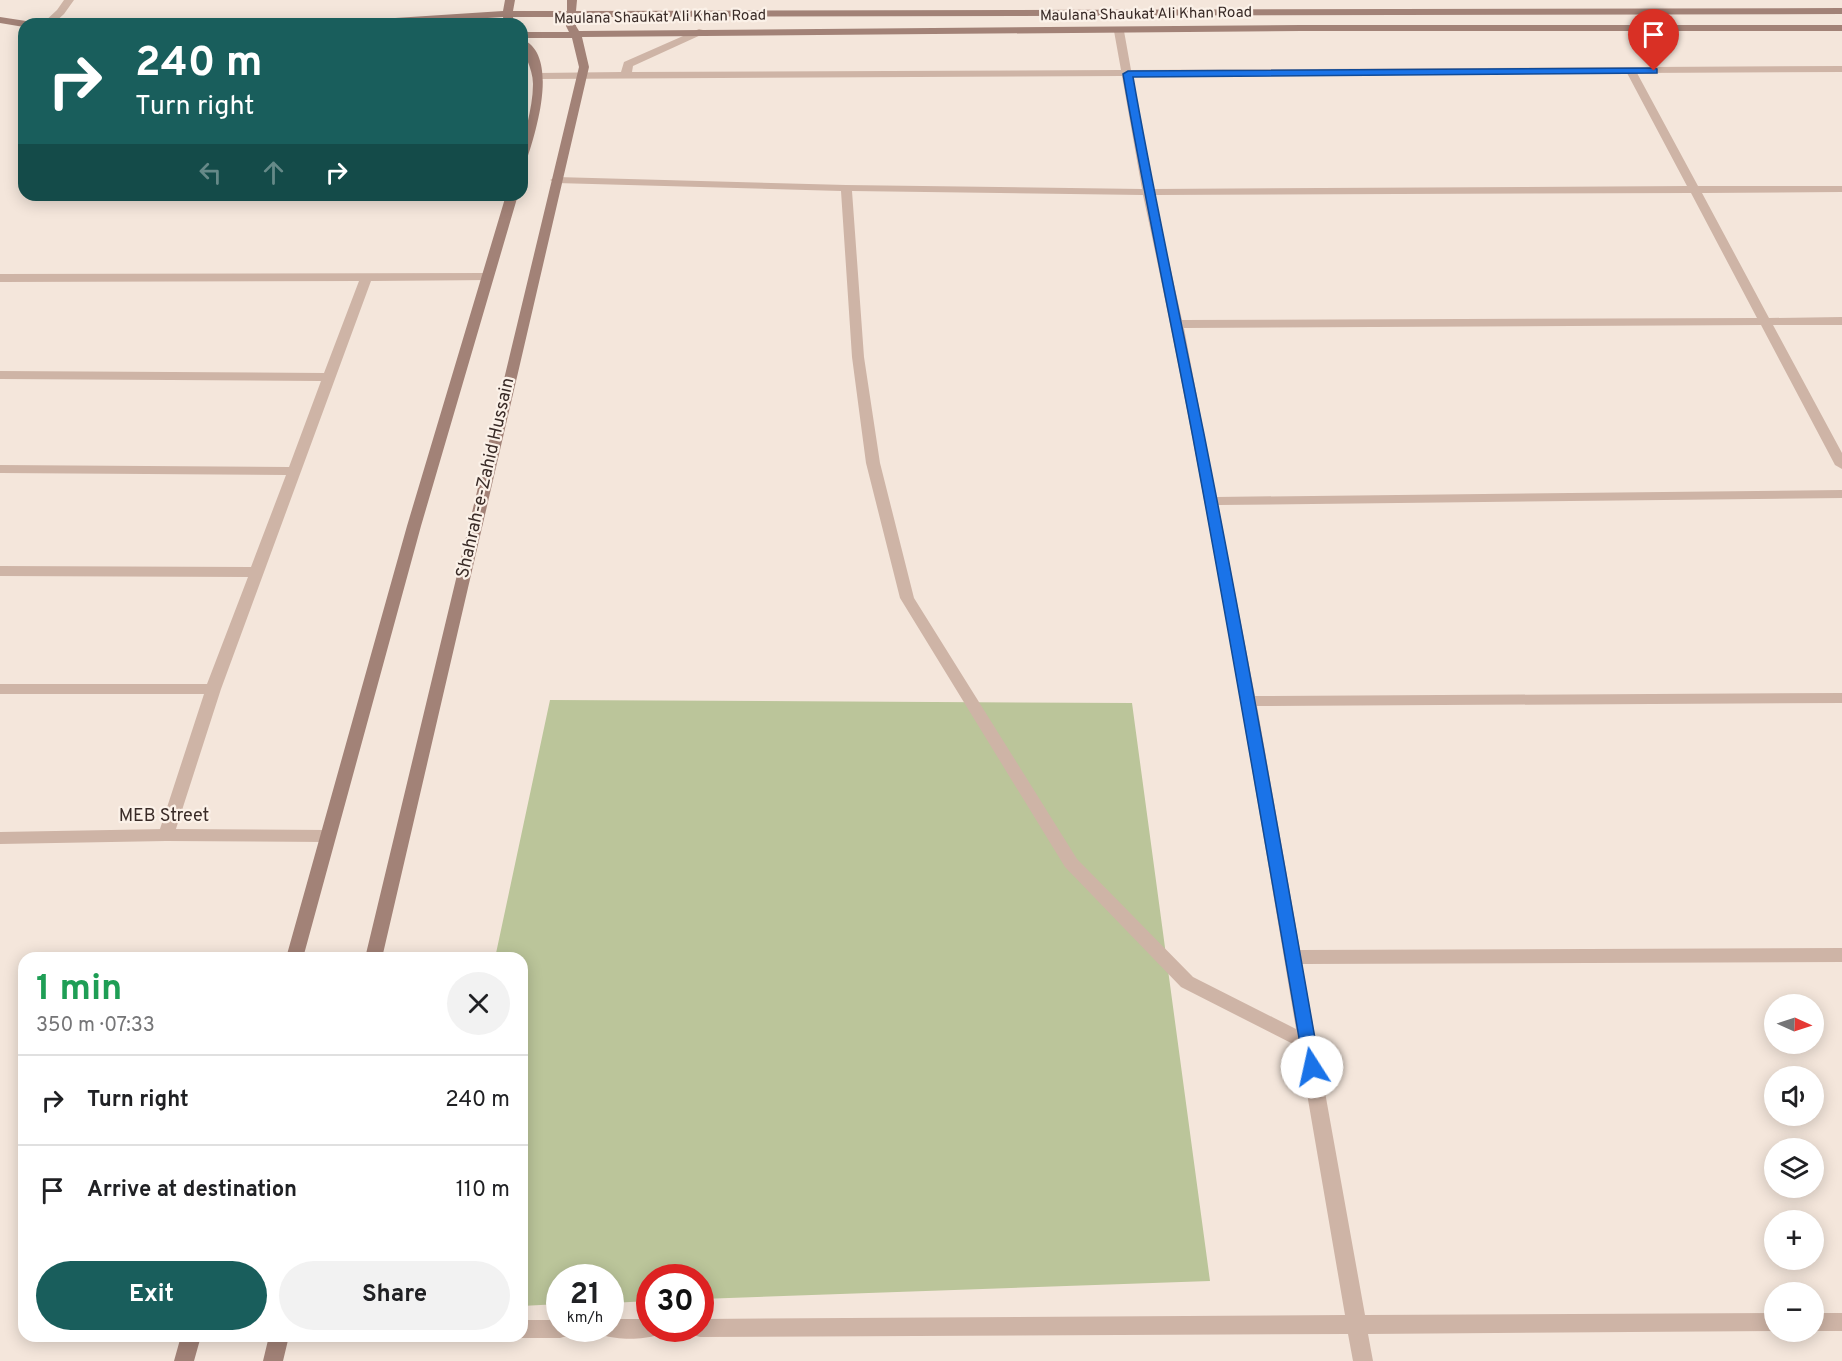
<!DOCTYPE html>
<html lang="en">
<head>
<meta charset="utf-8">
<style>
  :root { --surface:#fff; --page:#f2f2f2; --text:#202124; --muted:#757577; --line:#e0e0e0; --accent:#195e5c }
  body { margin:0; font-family:Overpass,sans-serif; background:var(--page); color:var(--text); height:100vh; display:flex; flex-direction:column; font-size:22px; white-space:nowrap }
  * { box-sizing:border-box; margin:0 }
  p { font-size:20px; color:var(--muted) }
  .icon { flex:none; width:33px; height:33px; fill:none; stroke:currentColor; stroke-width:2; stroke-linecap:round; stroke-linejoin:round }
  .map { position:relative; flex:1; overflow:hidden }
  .sheet { position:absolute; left:18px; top:952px; width:510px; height:390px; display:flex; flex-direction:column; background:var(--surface); border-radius:18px; box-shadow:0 3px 15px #0003 }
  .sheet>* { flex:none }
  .top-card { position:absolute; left:18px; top:18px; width:510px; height:183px; border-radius:18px; box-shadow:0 3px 15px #0003; background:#195e5c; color:#fff; overflow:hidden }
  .needle { width:39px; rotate:93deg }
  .tools { position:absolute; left:1764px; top:994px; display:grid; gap:12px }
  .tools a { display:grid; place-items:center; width:60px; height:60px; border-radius:50%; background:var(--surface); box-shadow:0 3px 15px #0003; font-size:30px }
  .speed { position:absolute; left:546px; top:1264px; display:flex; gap:12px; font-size:30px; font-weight:700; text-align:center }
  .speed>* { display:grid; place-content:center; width:78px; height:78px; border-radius:50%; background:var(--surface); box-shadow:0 3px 15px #0003; line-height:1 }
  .speed small { font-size:15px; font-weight:400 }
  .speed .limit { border:9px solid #d22; background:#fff; color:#111 }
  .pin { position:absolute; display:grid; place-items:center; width:51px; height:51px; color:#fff; margin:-62px -26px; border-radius:50% 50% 50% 0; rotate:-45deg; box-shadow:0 0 6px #0007 }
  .pin .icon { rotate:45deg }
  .me { position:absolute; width:66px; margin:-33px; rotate:350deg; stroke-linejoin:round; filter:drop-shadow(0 0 4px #0008) }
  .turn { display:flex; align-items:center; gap:21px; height:126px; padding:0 18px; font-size:27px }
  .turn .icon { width:78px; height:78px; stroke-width:2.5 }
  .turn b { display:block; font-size:42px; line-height:51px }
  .lanes { display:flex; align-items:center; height:57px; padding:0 18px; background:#0003; justify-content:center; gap:30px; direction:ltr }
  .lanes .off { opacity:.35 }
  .round { display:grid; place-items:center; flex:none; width:63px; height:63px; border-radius:32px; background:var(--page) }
  .overview { display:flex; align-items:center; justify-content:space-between; height:102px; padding:0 18px }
  h1 { font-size:36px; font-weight:700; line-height:45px; color:#1e9e55 }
  .button { display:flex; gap:12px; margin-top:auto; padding:12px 18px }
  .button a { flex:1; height:69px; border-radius:36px; background:var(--accent); color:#fff; font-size:24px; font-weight:700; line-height:69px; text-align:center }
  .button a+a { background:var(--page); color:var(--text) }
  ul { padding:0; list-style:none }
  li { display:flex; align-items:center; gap:18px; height:90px; padding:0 18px; border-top:2px solid var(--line) }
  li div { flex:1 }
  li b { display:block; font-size:22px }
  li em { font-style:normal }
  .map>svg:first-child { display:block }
</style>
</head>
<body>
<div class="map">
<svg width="1842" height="1361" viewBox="0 0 1842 1361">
  <rect width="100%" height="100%" fill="#f4e6db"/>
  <path fill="#bbc59a" d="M550,700l582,3 78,578 -509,18 -1,-21h-50l-1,23 -38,2 -1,-25h-50l-1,26 -37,2v-348h-27z"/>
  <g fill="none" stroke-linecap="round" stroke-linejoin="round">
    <path fill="#ceb4a6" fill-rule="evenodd" d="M489,273l4,1v6l-122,1 -150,408 -47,146 -2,4 -6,2 -6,-2 -2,-4 46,-141h-204v-10h207l41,-107 -248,-1v-10l251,1 35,-92 -286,-2v-8l289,2 32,-86 -321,-2v-8l324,2 35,-92 -359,1v-8z"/>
    <path fill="#ceb4a6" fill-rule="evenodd" d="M64,0h10l-10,14 -11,10h-11l15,-14z
      M1119,28l5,3 7,39 711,-4v6l-205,1 61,113h144v6l-140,1 67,125 73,-1v8h-69l69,128v16l-7,-4 -74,-140 -577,3 32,169 626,-7v8l-624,7 37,191 587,-3v10l-585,3 43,244 542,-2v14l-540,2 63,351 409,-2v18l-406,3 5,27h-20l-5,-27 -648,3 -7,-2 -3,-6h10v-10l645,-4 -46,-268 -118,-60 -116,-120 -165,-269 -34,-135 -14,-106 -11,-166 -285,-8 -6,-3 6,-3 290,8 296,4 -20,-113 -584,3 -5,-3 5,-3 83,-1 3,-10 75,-33 4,1v4l-70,32 -1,6 489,-2 -7,-39zM1627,73l60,113 -534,3 -21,-113zM852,191l291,4c60,276 106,555 153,834l-103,-52 -116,-118 -163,-261 -34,-135 -16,-106zM1691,193l66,125 -575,2 -28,-125z
      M166,829l161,1 6,2 2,4 -2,4 -6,2 -161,-1 -166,3v-12z
      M1814,1313h28v18h-28z
      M610,1319h40v10h10l-3,6c-14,5 -40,5 -54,0l-3,-6h10z
      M522,1320h38v9h10l-3,7 -7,2h-38l-5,-2h5z"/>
    <path fill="#a28277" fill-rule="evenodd" d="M505,0h10l-2,11h54v-11h10l-1,11 1266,-3v6l-1266,3v9l3,5 722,-6h541v6h-541l-719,6 7,30 -207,891h-17l214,-891 -7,-29h-50v-6h47l-3,-6v-9h-53l1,7h-10l-1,-7 -107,7h-52l5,-3 154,-10z
      M0,17l26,4 5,3h-7v3l-24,-4z
      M126,21l12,3h-17z
      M522,39c38,16 14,92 5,120l-5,3c0,-27 11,-51 11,-78 0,-17 -11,-30 -11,-45z
      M506,195h12l-97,331 -118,432h-17l121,-432z
      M181,1336h20l-7,25h-20z
      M269,1336h20l-6,25h-20z"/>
  </g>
  <path fill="#1a73e8" stroke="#114b97" stroke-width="1.5" d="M1654,68l3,1v4l-524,4c21,120 47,238 71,357 42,211 79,422 116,633l-2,5 -6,2 -6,-2 -2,-5c-36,-210 -72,-420 -111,-629 -23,-122 -49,-242 -70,-364l5,-3z"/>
  <g text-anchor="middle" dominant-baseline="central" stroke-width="4.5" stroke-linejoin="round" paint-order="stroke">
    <g font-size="15" fill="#392b27" stroke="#fbf1e8">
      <text transform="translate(1146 15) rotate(-1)">Maulana Shaukat Ali Khan Road</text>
      <text transform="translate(660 18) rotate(-1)">Maulana Shaukat Ali Khan Road</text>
    </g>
    <g font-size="18" fill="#392b27" stroke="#fbf1e8">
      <text transform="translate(486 478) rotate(-77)">Shahrah-e-Zahid Hussain</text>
      <text x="164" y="816">MEB Street</text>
    </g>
  </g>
</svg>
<div class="tools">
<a><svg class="needle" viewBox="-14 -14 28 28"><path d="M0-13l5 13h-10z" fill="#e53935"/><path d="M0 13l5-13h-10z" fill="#757577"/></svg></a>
<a><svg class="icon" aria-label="sound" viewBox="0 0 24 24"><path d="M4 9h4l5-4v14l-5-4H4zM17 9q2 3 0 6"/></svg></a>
<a><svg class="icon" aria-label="layers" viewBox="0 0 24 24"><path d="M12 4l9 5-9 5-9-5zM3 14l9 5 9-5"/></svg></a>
<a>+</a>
<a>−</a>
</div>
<div class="speed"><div>21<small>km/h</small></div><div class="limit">30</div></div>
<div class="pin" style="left:1654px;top:71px;background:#d93025"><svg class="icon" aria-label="arrive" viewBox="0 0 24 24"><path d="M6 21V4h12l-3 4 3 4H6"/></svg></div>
<svg class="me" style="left:1312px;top:1067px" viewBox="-20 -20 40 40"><circle r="19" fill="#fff"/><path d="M0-13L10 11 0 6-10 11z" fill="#1a73e8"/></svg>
<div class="top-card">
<div class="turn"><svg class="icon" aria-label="right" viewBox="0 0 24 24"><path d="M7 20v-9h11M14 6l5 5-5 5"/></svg><div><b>240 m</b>Turn right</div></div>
<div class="lanes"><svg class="icon off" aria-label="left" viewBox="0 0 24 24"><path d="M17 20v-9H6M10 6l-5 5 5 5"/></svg><svg class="icon off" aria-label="ahead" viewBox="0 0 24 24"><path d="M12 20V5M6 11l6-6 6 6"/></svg><svg class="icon" aria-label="right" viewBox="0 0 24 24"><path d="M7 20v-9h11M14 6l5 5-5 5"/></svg></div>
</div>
<section class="sheet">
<div class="overview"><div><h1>1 min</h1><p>350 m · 07:33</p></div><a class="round"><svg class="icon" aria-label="close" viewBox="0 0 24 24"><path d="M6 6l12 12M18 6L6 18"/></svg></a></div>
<ul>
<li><svg class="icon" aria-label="right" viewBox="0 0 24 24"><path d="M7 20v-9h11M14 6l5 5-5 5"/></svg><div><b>Turn right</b></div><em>240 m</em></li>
<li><svg class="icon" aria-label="arrive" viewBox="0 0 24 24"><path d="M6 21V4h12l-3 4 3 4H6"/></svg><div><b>Arrive at destination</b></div><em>110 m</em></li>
</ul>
<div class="button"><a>Exit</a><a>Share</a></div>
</section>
</div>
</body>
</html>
